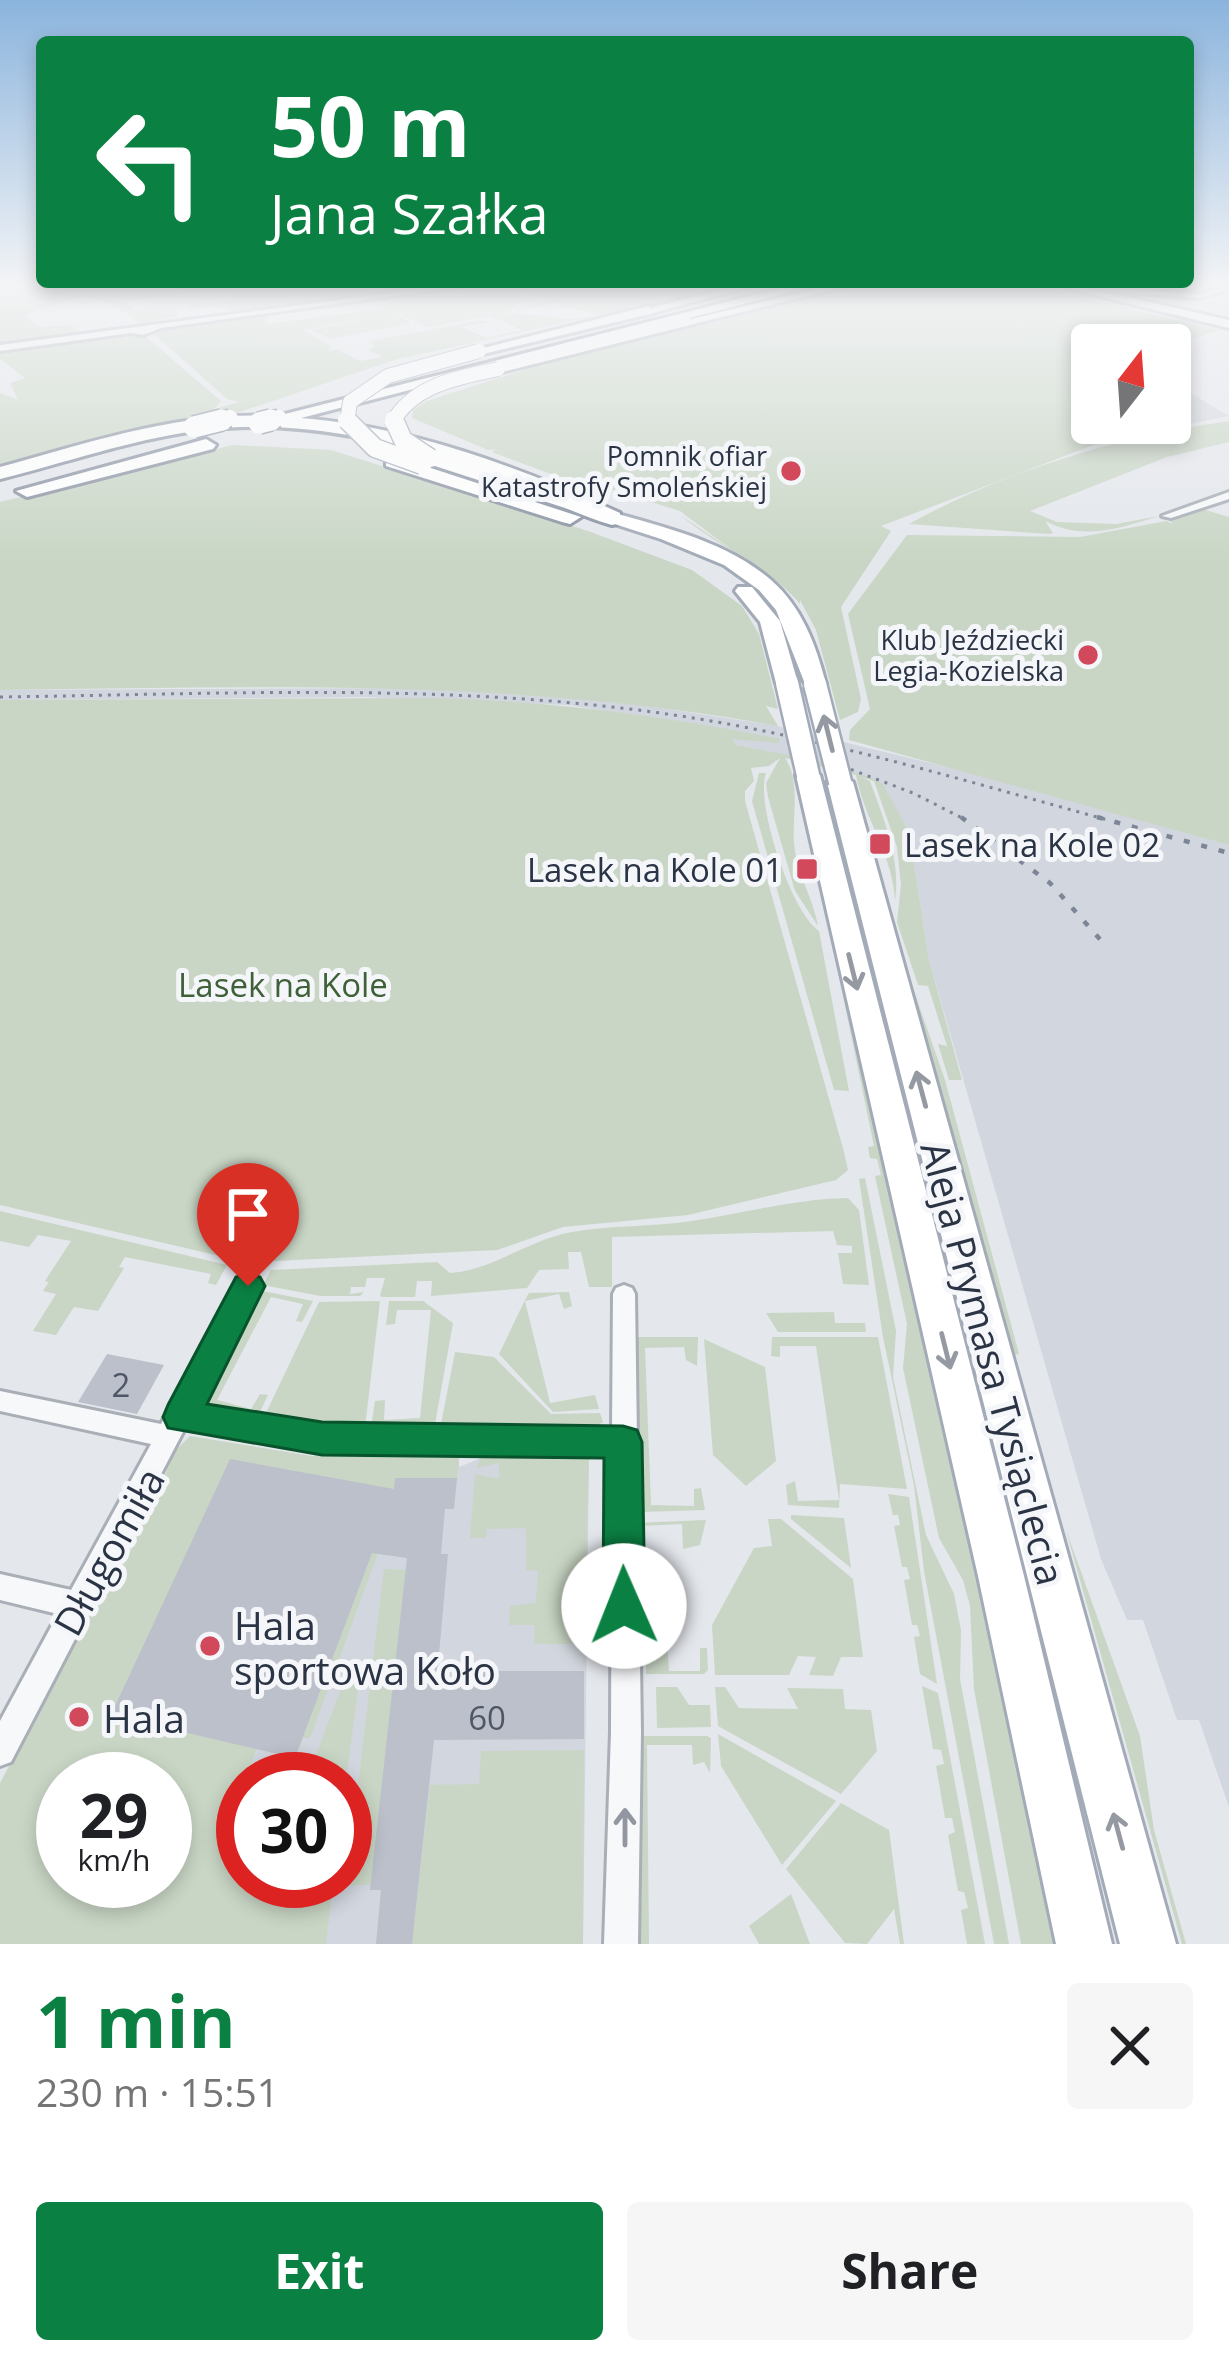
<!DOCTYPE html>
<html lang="en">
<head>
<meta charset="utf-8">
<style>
  :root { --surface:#fff; --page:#f6f6f6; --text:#202124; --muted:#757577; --accent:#0b8043 }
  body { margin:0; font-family:"Open Sans",sans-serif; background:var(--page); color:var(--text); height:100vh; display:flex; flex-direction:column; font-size:45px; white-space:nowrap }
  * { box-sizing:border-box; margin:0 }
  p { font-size:39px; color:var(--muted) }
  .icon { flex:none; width:66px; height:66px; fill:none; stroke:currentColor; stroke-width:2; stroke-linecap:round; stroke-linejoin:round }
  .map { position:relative; height:1944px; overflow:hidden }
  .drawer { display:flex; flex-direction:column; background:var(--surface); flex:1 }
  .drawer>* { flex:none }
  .top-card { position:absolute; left:36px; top:36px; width:1158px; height:252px; border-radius:12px; box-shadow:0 6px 18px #0003; background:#0b8043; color:#fff; overflow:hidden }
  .needle { width:78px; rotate:17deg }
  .buttons { position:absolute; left:1071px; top:324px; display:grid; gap:24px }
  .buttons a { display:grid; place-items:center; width:120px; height:120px; border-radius:12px; background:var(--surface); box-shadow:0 6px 18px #0003; font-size:60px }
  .speed { position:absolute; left:36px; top:1752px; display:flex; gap:24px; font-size:60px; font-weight:700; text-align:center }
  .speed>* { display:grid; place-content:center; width:156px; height:156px; border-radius:50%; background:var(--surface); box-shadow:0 6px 18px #0003; line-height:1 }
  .speed small { font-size:30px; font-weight:400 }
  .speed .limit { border:18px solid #d22; background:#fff; color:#111 }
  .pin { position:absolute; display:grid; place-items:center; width:102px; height:102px; color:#fff; margin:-123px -51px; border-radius:50% 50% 50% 0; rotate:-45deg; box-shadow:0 0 12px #0007 }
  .pin .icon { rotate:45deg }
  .me { position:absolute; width:132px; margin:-66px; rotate:359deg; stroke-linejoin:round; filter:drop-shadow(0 0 9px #0008) }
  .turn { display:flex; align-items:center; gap:42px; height:252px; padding:0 36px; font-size:54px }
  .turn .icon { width:156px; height:156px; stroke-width:2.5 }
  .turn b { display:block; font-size:84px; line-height:102px }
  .round { display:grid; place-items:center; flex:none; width:126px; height:126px; border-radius:12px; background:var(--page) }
  .head { display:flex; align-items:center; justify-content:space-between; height:204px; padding:0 36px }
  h1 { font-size:72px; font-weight:700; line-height:90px; color:var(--accent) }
  .cta { display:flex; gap:24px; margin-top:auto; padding:24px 36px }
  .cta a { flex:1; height:138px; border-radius:12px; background:var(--accent); color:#fff; font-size:48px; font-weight:700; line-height:138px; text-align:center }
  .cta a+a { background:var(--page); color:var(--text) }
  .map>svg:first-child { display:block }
</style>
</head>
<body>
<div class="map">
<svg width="1229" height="1944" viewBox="0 0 1229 1944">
  <rect width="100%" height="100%" fill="#e4e7ec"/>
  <path fill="#d2d6de" d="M1170,381l59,35 -125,25 -11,-4 -1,-14h78z
    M436,688l139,7 198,30 211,51 245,69v962l-30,-87h-22l-34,-100h-16l-26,-61 -172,-599 -20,-128 -27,-48 -66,-23 -89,-18 4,-5 48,1 -211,-34 -204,-8 -364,3v-10z
    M398,1457l61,1v9l22,-9h108l-6,486h-512l94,-63v-102l-13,-15 91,17v100h102v-102h-100l12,-30 38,8 77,-204z"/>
  <path fill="#c9d6c5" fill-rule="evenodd" d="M0,286h442l-201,27 -24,-8 -28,5 1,-6 46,-4 -9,-10 -103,11 10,9 42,-5 2,12 -38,6c-56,-41 -62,-24 -114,-8l12,12 33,-2 13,10 -65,10 -19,-3z
    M469,286h27l37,14 -17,5 -8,9c32,-2 57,10 88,1l-41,-12 -39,8 29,-11 -40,-14h227l-334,73 -179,60 -219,51v-77l18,7 -8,-17 15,-5 -25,-19v-8l144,-16 77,66 -7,8 26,-7 -13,-3 -73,-65 15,-7 211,-29 5,2 -117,16 -1,8 117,-16 11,-12zM396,313l33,14 61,-11 32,14 -35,8 -26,-11 29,-5 -8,-2 -111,21 4,6 -7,2 14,8 -22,4 -24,-12 28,-6 -36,8 3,-5 -28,-16 60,-11 -51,11 18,9 82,-16z
    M849,286h185l185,44 -49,16 -78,-1 1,92 11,4 -223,85 10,5 -50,76 20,92 -3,13 -18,8 -24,-90 -16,-30v4c-32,-38 -82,-57 -120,-89l56,38 -56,-42 -106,-33 -2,4 -80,-30 4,-3 -8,1 -76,-32 1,-8 14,-9 146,-47z
    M1229,421v21l-62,15 -137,54 27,11 59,2 43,-8c-43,14 -78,24 -114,5l8,12 -4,1 -140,-10c94,-52 206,-87 320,-103z
    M233,445l98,5 257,81 104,39 50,36 17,28 19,75 -12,-3 12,20c-262,-48 -514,-39 -778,-36v-188z
    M1202,509l27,8v328l-380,-105 1,-10 20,-21 -22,-95 59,-79 173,2 86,-16 7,3 -4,-4z
    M432,698c118,3 233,18 348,41l-2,4 -46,-4 4,6 80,15 59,19 8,5 26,48 20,128 33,120h-13l-11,-36 9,2 -19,-60 -10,-1 -21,-63 4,-37 -4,-38 -23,-66 -15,-5 11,5c14,39 31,78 25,120 -2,-46 -31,-82 -39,-126l-71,-17c16,24 7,56 9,84 2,31 19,55 24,84l-23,-35 -27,-94 -2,-14 14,-25 -11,8 -18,2 3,13 -9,10v10l99,351 4,18 -12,10 -148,35 -125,12 -66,23 -222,11 -42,-2 -233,-54v-505z
    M759,773h7c-11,30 25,139 53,158l30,160 -15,-1 -82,-289z
    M891,925l54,155 74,274 -6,1z
    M835,957l225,987h-39l-47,-255 -4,-83 -7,-26 -24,-42 -36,-170 4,-44 -32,-148 6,-1 -4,-16 -7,-1 -2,-11 6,-1z
    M865,1178l31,153 -3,46 33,158 28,59 7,36 -1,49 49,265h-15l-70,-373 -10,-86 -31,-148 -24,-158z
    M848,1198l11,12 10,75 -26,-1 -5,-31h14v-7l-15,-1 -4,-14 -221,6v50h-23l-8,-35h-13l1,17 -30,1 -12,18 -96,8 1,-15h-15l-2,16h-32l-3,-1 5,-18h-18l-2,9h-14l-1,7 14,-2 -4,4h-40l-57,-11 8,-15 166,-8 13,11c44,-3 77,-33 122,-41 39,-7 80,-5 120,-11 53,-8 103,-22 156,-23z
    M0,1211l227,54 -11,20 -8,-2 3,-9 -86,-17 -6,10 5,1 -26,43 -24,-4 -18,28 -23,-4 23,-37 -13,-3 6,-9 -4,-1 26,-40 -33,-6 -9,12 -29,-6z
    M258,1290l55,11 -11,21 -6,-1 7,-17 -32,-7 -54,103 34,9 9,-15 8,1 -10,21 -45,-6 -9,-9 3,-14z
    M569,1292l3,14 -8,3 -5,-15 -34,7 25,102 45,-8 4,14 -46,3 -54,-58 26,-54 4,-7z
    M380,1301l-15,126 -101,-10 55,-115z
    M389,1301h34l30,22 -18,101h6l14,-72 39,5 57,57 49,-1 3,9 -8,5h-224l4,-26 10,-1 -1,20 36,-2 11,-108h-34l-2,14 -9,1z
    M834,1312l1,11h30l1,9h-88l-12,-19z
    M634,1337h64l-1,29 -11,-6 -2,-13 -39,1 6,157 43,1v-17l7,-1 4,22 -62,2 -5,-5z
    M772,1337h106l29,152 -67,-5 -1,24 -51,-3 -2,-20 9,-4 3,20 41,-1 -23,-154h-36v11l-9,-1z
    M704,1339l61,28 11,94 -30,25 -33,-31z
    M190,1436l122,20 147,2 -2,20 -63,11 -16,64 -68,185h-7l-8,20 -38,-9 -10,25 19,5h-23v8h-11l-3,7 14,1v86h90l-7,63h-326v-161l115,-218h5l9,-11 47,-104zM63,1779h102v102h-102z
    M481,1458h108l-5,186h-50l1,-19h-26l1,-19 26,-3 2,-32 -12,-1v-42l-39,1 -1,9h-16l5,-64 24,5v-16l-23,5z
    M888,1494l21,3 28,187 -17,-10 -6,-37 6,-1 -3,-11h-5l-8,-45 6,-1 -3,-12h-5l-8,-41 6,-1 -2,-10h-5z
    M791,1515l53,3 7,50 -60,-49z
    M768,1519h13l72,60 10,78h-22l-8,19 -24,-1 7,-18 -18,-1 -9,19h-74l-3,-50 42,-77 18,-2z
    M706,1520l-6,25 -17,4 -1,-25 -42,2 3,115 24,1 2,29h31v-23h7l1,22 -4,4h-58v-24l-8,-1 -3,-126z
    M1066,1530l74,206 14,94 32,114h-4z
    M384,1569l22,1 -35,315h-25z
    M350,1665l11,2 -16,121v-9h-38z
    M922,1686l16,7 47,251h-18l-6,-34 7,-2 -4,-16 -6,-1 -10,-56 7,-3 -3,-14h-7l-9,-52 8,-2 -3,-14 -8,-1z
    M656,1687h21l12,18h21l1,22 -54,1z
    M715,1687h10l14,21 59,1 -11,-21 56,1 2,20 26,1 6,41 -36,43 -123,-68z
    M718,1734l118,67 -54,64 -61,-99z
    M637,1736h70l4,2 -1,35 -6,-11 -11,3 -1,-20h-45l2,199h-13z
    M584,1750l-1,194h-171l18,-159 49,-1 2,-33z
    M841,1803l48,27 15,114h-4l-6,-35 -27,35 -22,-1 -59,-74z
    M791,1894l19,50h-51l-10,-18z"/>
  <path fill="#bbc0ca" d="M107,1354l57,11 -27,49 -59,-12z
    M230,1459l164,30 1,-11h62l-3,31h-9l-4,45h7l-11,123h40l1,-6h106v68l-150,1 -22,204h-36l5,-54h-11l37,-332 -35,-5 -77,205 -184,-43z"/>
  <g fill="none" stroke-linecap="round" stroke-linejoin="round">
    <defs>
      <path id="minor" d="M445,286h19l-303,42 -18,7 -12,-2 -131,18v-6z
        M1229,286v3l-30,9 -106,-8 4,-2 102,6z
        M1229,492v7l-58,19 -9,-2z
        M248,1277l8,3 3,6 -64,122 127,20 290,3 1,-137 3,-6 8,-3 8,3 3,6 6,438 -3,212h-34l7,-212 1,-279 -290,-3 -137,-22 -174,334 -11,4v-45l58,-107 -58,-14v-26l71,16 80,-146 -151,-33v-20l161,33 79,-144z"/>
      <path id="secondary" d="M734,286h19l-104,28 -6,-4z
        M828,286h20l-159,39 -6,-4z
        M1058,286h19l152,34v8z"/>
      <path id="primary" d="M649,306l5,7 -175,42 -7,-4z
        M689,317l5,7 -196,49 -7,-4z
        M435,455c50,14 99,33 149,49 63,20 136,32 187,76 31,27 45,65 55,104l-3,5h-16l-31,-79 -17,-20 -35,-25 -63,-26 -232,-75 -2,-4z
        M738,587h14l28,34 18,62 -3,5h-16l-3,-5 -16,-61 -25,-31z
        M808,768l12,7 204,801 88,368h-56l-78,-368 -182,-801z
        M840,774l13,8 323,1162h-56l-293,-1162z"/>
      <path id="motorway" d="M790,286h24l-513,132c111,9 218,49 319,95v10l-8,2c-49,-14 -96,-43 -145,-59 -86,-29 -180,-48 -271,-35 -67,9 -131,32 -196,48v-12c91,-25 182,-56 277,-51z
        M206,439l10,6 -3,4 -186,48 -11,-6z
        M386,458h14l181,59 -11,7 -8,-2 -176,-56z"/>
    </defs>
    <use href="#minor" stroke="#a9aeb7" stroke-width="6"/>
    <use href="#secondary" stroke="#a9aeb7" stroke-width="6"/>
    <use href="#primary" stroke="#a3abb8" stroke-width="6"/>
    <use href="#motorway" stroke="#8b94a3" stroke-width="6"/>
    <use href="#minor" fill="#f7f8fa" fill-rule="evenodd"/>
    <use href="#secondary" fill="#fff" fill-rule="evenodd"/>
    <use href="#primary" fill="#fff" fill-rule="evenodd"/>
    <use href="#motorway" fill="#fff" fill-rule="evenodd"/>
    <path stroke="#7d8696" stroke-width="3" stroke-dasharray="3 6" stroke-linecap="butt" d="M0,697c224,-3 451,-15 674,18 148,22 291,66 434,105
      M834,763l79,30 53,27"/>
    <path stroke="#7d8696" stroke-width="4.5" stroke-dasharray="6 12" stroke-linecap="butt" d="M961,817l89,66 56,63
      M1097,817l132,36"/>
    <defs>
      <path id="primary-bridge-far2" d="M347,423l3,-21 38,-26 91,-25
        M392,423c22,-39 66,-45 106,-54"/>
      <path id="primary-bridge-far1" d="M347,420l28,28 47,17
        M394,420l9,20 27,18"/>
      <path id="primary-bridge" d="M787,683l21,92
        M815,684l25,98"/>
      <path id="motorway-bridge-far1" d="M210,423l20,-5
        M259,423l20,-5"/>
      <path id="motorway-bridge" d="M259,423l12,-3
        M194,427l28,-7"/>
    </defs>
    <use href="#primary-bridge-far2" stroke="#a3abb8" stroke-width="16" stroke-linecap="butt"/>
    <use href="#primary-bridge-far1" stroke="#a3abb8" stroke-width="21" stroke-linecap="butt"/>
    <use href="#primary-bridge" stroke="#a3abb8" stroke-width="27" stroke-linecap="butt"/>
    <use href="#motorway-bridge-far1" stroke="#8b94a3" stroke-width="20" stroke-linecap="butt"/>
    <use href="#motorway-bridge" stroke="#8b94a3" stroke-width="24" stroke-linecap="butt"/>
    <use href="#primary-bridge-far2" stroke="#fff" stroke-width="14"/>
    <use href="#primary-bridge-far1" stroke="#fff" stroke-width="18"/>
    <use href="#primary-bridge" stroke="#fff" stroke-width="22"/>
    <use href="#motorway-bridge-far1" stroke="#fff" stroke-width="16"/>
    <use href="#motorway-bridge" stroke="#fff" stroke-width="21"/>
  </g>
  <defs><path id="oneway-shaft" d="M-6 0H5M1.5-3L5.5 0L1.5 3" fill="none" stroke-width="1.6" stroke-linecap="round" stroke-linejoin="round" transform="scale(3)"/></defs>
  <g stroke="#959aa2">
    <use href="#oneway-shaft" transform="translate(828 733) rotate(-104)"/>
    <use href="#oneway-shaft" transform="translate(853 972) rotate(76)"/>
    <use href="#oneway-shaft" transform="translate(921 1089) rotate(-105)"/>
    <use href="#oneway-shaft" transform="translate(946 1351) rotate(76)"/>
    <use href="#oneway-shaft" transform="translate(1118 1831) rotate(-105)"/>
  </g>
  <use stroke="#9196a0" href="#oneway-shaft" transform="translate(625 1827) rotate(-90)"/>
  <linearGradient id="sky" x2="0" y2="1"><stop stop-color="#8bb4dd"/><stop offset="0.51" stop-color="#f3f4f6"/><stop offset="1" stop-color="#f3f4f6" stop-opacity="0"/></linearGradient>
  <rect width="1229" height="558" fill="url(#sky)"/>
  <path fill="#0b8043" stroke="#07532c" stroke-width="3" d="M248,1273l12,4 5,9 -58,118 115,18 301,4 14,4 5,12 3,164 -6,14 -15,6 -15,-6 -6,-14 1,-148 -282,-3 -154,-27 -5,-11 5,-12 68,-128z"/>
  <g fill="#d1495b" stroke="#f4f6f9" stroke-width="4.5">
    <circle cx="791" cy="471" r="12"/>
    <circle cx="1088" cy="655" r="12"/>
    <rect x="868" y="832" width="24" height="24" rx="6"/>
    <rect x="795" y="857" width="24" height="24" rx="6"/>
    <circle cx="210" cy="1646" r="12"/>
    <circle cx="79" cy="1717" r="12"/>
  </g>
  <g text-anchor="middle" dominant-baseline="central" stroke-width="10" stroke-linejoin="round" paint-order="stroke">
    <g font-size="27" fill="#2b3445" stroke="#f4f6f9" text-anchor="end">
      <text x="767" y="455">Pomnik ofiar<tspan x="767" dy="31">Katastrofy Smoleńskiej</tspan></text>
      <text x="1064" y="639">Klub Jeździecki<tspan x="1064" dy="31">Legia-Kozielska</tspan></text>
    </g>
    <g font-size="33" fill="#2b3445" stroke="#f4f6f9" text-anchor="start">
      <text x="904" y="844">Lasek na Kole 02</text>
      <text x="783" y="869" text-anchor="end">Lasek na Kole 01</text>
    </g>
    <g font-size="33" fill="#3f6138" stroke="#f4f6f9">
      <text x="283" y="984">Lasek na Kole</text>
    </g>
    <g font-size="33" fill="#4f5766">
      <text x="121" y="1384">2</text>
      <text x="487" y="1717">60</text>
    </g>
    <g font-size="39" fill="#2b3445" stroke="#f4f6f9">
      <text transform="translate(994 1363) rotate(75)">Aleja Prymasa Tysiąclecia</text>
      <text transform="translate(108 1551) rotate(-61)">Długomiła</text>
    </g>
    <g font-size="39" fill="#2b3445" stroke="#f4f6f9" text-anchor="start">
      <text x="234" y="1624">Hala<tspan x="234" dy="45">sportowa Koło</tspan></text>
      <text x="103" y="1717">Hala</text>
    </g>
  </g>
</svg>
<div class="buttons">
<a><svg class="needle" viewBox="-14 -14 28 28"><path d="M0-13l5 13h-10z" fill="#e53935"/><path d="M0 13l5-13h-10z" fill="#757577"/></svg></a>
</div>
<div class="speed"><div>29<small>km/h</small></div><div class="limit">30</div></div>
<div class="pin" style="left:248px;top:1286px;background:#d93025"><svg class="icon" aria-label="arrive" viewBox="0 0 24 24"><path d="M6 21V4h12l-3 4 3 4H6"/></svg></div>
<svg class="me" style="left:624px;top:1606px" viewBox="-20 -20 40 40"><circle r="19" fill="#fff"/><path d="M0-13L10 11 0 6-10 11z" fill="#0b8043"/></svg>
<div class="top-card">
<div class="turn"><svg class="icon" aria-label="left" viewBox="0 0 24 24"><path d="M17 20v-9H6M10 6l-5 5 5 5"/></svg><div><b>50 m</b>Jana Szałka</div></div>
</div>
</div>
<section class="drawer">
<div class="head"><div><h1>1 min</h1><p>230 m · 15:51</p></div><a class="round"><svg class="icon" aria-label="close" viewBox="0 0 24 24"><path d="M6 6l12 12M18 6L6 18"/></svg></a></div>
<div class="cta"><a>Exit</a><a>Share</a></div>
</section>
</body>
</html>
